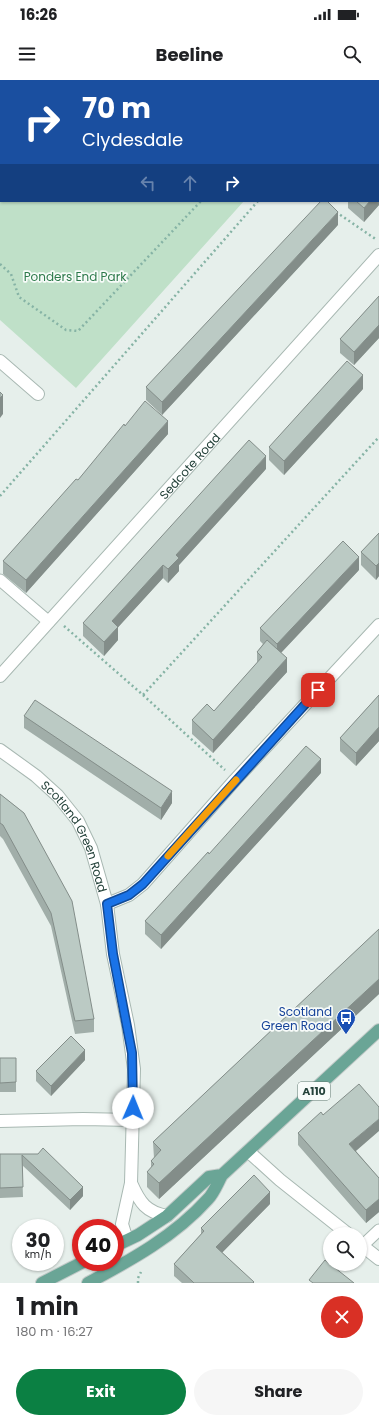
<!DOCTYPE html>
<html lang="en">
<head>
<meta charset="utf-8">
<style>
  :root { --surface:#fff; --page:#f6f6f6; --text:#202124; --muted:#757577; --accent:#0b8043 }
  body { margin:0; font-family:Poppins,sans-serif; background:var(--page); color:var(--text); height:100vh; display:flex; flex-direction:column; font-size:15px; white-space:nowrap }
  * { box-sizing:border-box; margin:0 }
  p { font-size:13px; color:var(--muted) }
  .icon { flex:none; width:22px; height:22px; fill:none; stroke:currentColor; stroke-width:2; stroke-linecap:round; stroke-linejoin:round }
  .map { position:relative; height:1203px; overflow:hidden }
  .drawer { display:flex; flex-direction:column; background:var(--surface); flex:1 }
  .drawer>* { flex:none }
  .hud { position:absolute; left:0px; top:0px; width:379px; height:122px; box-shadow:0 1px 3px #0004; background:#1a4fa0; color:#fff; overflow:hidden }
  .tools { position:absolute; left:323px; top:1147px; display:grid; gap:8px }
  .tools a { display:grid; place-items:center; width:44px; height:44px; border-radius:50%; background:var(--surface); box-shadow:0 1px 3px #0004; font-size:20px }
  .speed { position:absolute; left:12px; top:1139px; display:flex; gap:8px; font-size:20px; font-weight:700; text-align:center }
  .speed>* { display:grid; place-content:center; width:52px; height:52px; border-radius:50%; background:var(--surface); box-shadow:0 1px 3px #0004; line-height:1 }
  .speed small { font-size:10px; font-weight:400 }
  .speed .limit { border:6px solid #d22; background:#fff; color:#111 }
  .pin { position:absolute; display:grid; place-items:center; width:34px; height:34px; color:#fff; margin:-17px; border-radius:8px; box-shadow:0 2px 6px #0006 }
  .me { position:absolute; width:44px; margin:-22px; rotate:1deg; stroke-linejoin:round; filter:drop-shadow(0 0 3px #0008) }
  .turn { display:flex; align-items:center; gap:14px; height:84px; padding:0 16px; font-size:18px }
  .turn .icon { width:52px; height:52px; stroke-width:2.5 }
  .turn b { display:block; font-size:28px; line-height:34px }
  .lanes { display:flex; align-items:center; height:38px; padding:0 16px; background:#0003; justify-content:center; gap:20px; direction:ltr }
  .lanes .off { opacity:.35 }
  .round { display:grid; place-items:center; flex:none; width:42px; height:42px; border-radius:21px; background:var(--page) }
  .overview { display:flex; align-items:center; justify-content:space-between; height:68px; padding:0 16px }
  h1 { font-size:24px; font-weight:700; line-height:30px }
  .action { display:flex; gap:8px; margin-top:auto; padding:8px 16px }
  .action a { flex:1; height:46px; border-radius:24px; background:var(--accent); color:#fff; font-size:16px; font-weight:700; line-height:46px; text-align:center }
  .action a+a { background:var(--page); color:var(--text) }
  .status { display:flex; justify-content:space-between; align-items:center; height:28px; padding:0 20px; background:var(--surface); direction:ltr }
  .status svg { height:11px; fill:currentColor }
  header { display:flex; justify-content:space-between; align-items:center; height:52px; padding:0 16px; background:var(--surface); font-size:18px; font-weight:700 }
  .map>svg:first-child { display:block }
</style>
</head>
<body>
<div class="status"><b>16:26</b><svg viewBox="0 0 49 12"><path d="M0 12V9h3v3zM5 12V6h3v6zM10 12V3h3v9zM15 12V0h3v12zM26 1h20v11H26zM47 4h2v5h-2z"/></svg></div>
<header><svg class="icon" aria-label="menu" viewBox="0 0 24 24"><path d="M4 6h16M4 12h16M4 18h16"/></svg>Beeline<svg class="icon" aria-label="search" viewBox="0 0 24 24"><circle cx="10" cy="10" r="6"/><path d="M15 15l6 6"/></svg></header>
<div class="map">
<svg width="379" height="1203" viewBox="0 0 379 1203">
  <rect width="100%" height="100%" fill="#e6efeb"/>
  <path fill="#bfe0c8" d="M0,0h358l-357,1v120h243l-168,187 -76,-68z"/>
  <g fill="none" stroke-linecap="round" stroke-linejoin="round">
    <defs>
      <path id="service" d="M0,500l49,42
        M362,1166l17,-16"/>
      <g id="minor">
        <path d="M0,281l38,33"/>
        <path id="s1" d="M0,596l379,-421"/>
        <path d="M107,824l22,-9 14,-11 92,-104 144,-155"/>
        <path d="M0,1041l83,-2 49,1"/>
        <path d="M249,1072l31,28 68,54"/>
        <path d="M360,1164l19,15"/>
      </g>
      <g id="tertiary">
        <path id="s2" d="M0,670l36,26 22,20 20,25 13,27 16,56 6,50 15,71 6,44 -3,114 -9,41 5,16"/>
        <path d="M131,1103c9,20 15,29 36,33"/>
      </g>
      <path id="primary" d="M115,1166l23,-11 29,-19 42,-39 13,-2
        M42,1203l41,-21
        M88,1203c43,-23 87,-47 120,-84 6,-6 10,-17 14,-24l157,-145"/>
    </defs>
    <use href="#service" stroke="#a8b8b2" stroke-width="13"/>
    <use href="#minor" stroke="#a8b8b2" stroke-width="14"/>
    <use href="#tertiary" stroke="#a8b8b2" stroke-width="14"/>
    <use href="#primary" stroke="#c2cac8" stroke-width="14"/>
    <path stroke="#86b3a5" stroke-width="2.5" stroke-dasharray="2 3" stroke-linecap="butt" d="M310,1l1,-1
      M368,1l1,-1
      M336,132l41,28
      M0,184l11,10 8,23 47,33 12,1 123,-130
      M0,416l258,-295
      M64,546l79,69 236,-258
      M143,615l82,75
      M138,1203v-5l3,-6"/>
    <use href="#service" stroke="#fff" stroke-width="11"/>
    <use href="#minor" stroke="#fff" stroke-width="12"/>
    <use href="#tertiary" stroke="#fff" stroke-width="12"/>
    <use href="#primary" stroke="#6aa596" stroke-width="12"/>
  </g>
  <path fill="#a1aea9" d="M379,80v45l-15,17 -16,-14v-7h30z
    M338,145l-176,190 -16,-15v-13z
    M379,216v42l-25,27 -14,-12v-14z
    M363,309l-79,86 -15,-15v-13z
    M125,346l43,8 -142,159 -23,-19v-13l75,-81z
    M266,389l-87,96v6l-11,12 -5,-5 -45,49v13l-14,16 -21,-20v-13z
    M379,453v43l-3,4 -15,-15v-13z
    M359,490l-78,83 6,19 -74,81 -21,-19v-14l22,-9 43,-48v-11l6,-8 -3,-3v-13z
    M379,615v46l-23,25 -16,-15v-13z
    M24,636l148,87 -11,17 -137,-92z
    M321,693l-160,176 -16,-15v-13l64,-67z
    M0,714l24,19 70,206v13l-19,2 -24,-108 -48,-87 -3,-3z
    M379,849v65l-220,205 -12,-12v-15l4,-4v-7l3,-3 -1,-16z
    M0,978h16v34h-16z
    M85,980l-34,36 -15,-15v-10z
    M298,1053l58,18 23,27v34l-13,11 -68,-78z
    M0,1074h38l45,42 -13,14 -48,-45 1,32 -23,1z
    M270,1124l-48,48 32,31h-72l-8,-7v-12l27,-30v-6z"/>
  <path fill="#838d89" d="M379,111v14l-15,17v-14l6,-7h8v-8z
    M338,132v13l-176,190v-13z
    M379,245v13l-25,27v-13z
    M363,295v14l-79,86v-14z
    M3,315v19l-3,4v-20z
    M168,341v13l-142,159v-13z
    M266,376v13l-87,96v6l-11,12v-14l8,-14z
    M359,477v13l-82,87v-13z
    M379,483v13l-3,4v-14z
    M163,485v13l-51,56v-13z
    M118,547v13l-14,16v-14z
    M287,578v14l-74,81v-13z
    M379,647v14l-23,25v-13z
    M321,679v14l-160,176v-14z
    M172,711v12l-11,17v-12z
    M379,899v15l-220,205v-16z
    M85,970v10l-34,36v-10z
    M379,1039v12l-30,26v-13z
    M83,1107v9l-13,14v-10z
    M270,1112v12l-54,55v-12z
    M379,1119v13l-13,11v-13z"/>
  <path fill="#bbcac4" stroke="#838d89" d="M379,80v31l-1,2v-32z
    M321,121h6l11,11 -176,190 -16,-15z
    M356,121h14l-6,7z
    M379,216v29l-25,27 -14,-13z
    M347,281l16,14 -79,86 -15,-14z
    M0,312l3,3 -3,3z
    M145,321l23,20 -142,159 -23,-19 73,-82 2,1 46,-56 1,2z
    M249,360l17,16 -90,99 3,3 -11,11 -5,-4 -51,56 6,6 -14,15 -21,-19z
    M379,453v30l-3,3 -15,-14z
    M343,461l16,16 -82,87 -17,-16z
    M267,560l20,18 -74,82 -21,-20 15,-16 7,7 48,-54 -5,-5z
    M379,615v32l-23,26 -16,-15z
    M35,620l137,91 -11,17 -137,-92z
    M306,666l15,13 -160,176 -16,-14 63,-69 1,2z
    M0,714l24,19 48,88 22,118 -19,2 -24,-108 -48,-88 -3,-2z
    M379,849v50l-220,204 -12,-11 7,-8 -3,-3 10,-11 -8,-8z
    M71,956l14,14 -34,36 -15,-15z
    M0,978h16v24l-16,1z
    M359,1004l20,23v12l-30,25 30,34v21l-13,11 -68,-77 23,-21 2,3z
    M43,1068l40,39 -13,13 -48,-45 1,32 -23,1v-34h38z
    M254,1095l16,17 -54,55 38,35 -1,1h-59l-20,-19 30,-33 -3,-3z
    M325,1180l29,23h-41l-4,-3z"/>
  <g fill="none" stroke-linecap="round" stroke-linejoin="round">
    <defs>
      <path id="route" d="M133,1028l-1,-55 -19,-99 -6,-50 22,-9 14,-11 175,-194"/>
    </defs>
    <use href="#route" stroke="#114b97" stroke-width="10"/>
    <use href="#route" stroke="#1a73e8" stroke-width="7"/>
    <path stroke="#f59e0b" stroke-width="7" d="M168,776l68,-76"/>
  </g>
  <defs>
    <symbol id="bus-pin" viewBox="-11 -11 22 30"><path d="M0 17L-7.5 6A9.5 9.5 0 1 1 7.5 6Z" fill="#1a4fb4" stroke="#f7fbf9"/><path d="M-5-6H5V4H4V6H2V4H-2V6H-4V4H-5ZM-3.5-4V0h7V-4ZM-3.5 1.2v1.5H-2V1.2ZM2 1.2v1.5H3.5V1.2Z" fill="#fff"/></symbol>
  </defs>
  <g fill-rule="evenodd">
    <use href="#bus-pin" x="335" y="927" width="22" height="30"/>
  </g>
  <g text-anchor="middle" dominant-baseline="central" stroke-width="3.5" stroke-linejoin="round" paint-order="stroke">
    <rect fill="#f7fbf9" stroke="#637a73" stroke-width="1" x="298" y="1002" width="32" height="18" rx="3"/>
    <g font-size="11" font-weight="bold" fill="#24423a">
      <text x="314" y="1011">A110</text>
    </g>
    <g font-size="12" fill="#2d7a4b" stroke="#f7fbf9">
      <text x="75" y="196">Ponders End Park</text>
    </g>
    <g font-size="12" fill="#24423a" stroke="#f7fbf9">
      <text stroke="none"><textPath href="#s1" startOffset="283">Sedcote Road</textPath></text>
      <text stroke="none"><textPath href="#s2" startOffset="118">Scotland Green Road</textPath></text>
    </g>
    <g font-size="12" fill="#164399" stroke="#f7fbf9" text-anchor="end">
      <text x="332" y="931">Scotland<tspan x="332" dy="14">Green Road</tspan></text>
    </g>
  </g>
</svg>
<div class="tools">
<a><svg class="icon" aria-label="search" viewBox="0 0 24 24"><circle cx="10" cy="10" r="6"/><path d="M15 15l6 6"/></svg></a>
</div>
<div class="speed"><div>30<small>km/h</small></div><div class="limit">40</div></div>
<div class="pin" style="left:318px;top:610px;background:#d93025"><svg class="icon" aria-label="arrive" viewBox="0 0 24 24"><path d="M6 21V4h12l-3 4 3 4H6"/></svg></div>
<svg class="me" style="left:133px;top:1028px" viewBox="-20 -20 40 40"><circle r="19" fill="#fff"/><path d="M0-13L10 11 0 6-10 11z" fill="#1a73e8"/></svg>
<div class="hud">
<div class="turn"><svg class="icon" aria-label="right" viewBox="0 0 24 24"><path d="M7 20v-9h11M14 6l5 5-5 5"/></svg><div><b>70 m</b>Clydesdale</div></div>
<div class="lanes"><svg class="icon off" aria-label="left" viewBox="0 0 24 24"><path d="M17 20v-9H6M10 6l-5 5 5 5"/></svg><svg class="icon off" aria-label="ahead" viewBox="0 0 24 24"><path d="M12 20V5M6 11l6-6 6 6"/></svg><svg class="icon" aria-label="right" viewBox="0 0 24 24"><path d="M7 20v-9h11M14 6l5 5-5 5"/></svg></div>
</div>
</div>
<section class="drawer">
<div class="overview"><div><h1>1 min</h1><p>180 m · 16:27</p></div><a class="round" style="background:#d93025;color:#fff"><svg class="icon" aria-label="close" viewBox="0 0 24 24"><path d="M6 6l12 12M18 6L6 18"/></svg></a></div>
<div class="action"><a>Exit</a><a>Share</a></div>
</section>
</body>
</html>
